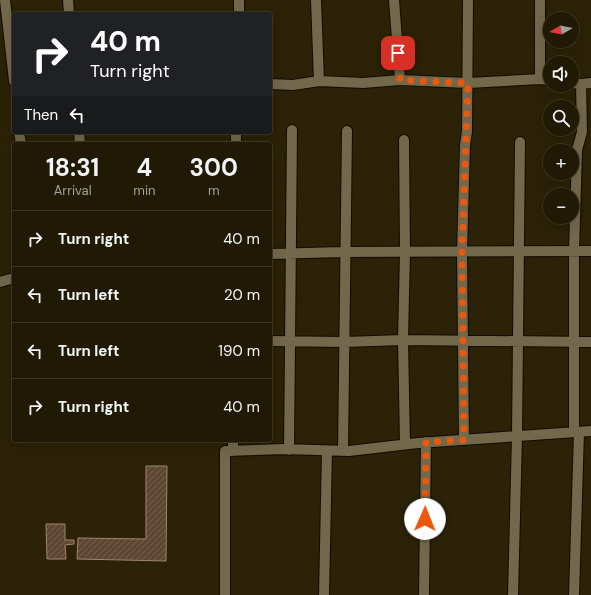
<!DOCTYPE html>
<html lang="en">
<head>
<meta charset="utf-8">
<style>
  :root { --surface:#201a05; --page:#2d2713; --text:#f1f3f6; --muted:#a2a19a; --line:#3d3827 }
  body { margin:0; font-family:"DM Sans",sans-serif; background:var(--page); color:var(--text); height:100vh; display:flex; flex-direction:column; font-size:15px; white-space:nowrap }
  * { box-sizing:border-box; margin:0 }
  p { font-size:13px; color:var(--muted) }
  .icon { flex:none; width:22px; height:22px; fill:none; stroke:currentColor; stroke-width:2; stroke-linecap:round; stroke-linejoin:round }
  .map { position:relative; flex:1; overflow:hidden }
  .details { position:absolute; left:12px; top:142px; width:260px; height:300px; display:flex; flex-direction:column; background:var(--surface); border-radius:4px; box-shadow:0 4px 16px #0002,0 0 0 1px var(--line) }
  .details>* { flex:none }
  .banner { position:absolute; left:12px; top:12px; width:260px; height:122px; border-radius:4px; box-shadow:0 4px 16px #0002,0 0 0 1px var(--line); background:#202124; color:#fff; overflow:hidden }
  .needle { width:26px; rotate:260deg }
  .controls { position:absolute; left:543px; top:12px; display:grid; gap:8px }
  .controls a { display:grid; place-items:center; width:36px; height:36px; border-radius:50%; background:var(--surface); box-shadow:0 4px 16px #0002,0 0 0 1px var(--line); font-size:20px }
  .pin { position:absolute; display:grid; place-items:center; width:34px; height:34px; color:#fff; margin:-17px; border-radius:8px; box-shadow:0 2px 6px #0006 }
  .me { position:absolute; width:44px; margin:-22px; rotate:1deg; stroke-linejoin:round; filter:drop-shadow(0 0 3px #0008) }
  .turn { display:flex; align-items:center; gap:14px; height:84px; padding:0 12px; font-size:18px }
  .turn .icon { width:52px; height:52px; stroke-width:2.5 }
  .turn b { display:block; font-size:28px; line-height:34px }
  .then { display:flex; align-items:center; height:38px; padding:0 12px; background:#0003; gap:8px; font-size:15px }
  .eta { display:flex; justify-content:space-evenly; align-items:center; height:68px; text-align:center }
  .eta b { font-size:24px; font-weight:700; line-height:28px }
  ul { padding:0; list-style:none }
  li { display:flex; align-items:center; gap:12px; height:56px; padding:0 12px; border-top:1px solid var(--line) }
  li div { flex:1 }
  li b { display:block; font-size:15px }
  li em { font-style:normal }
  .map>svg:first-child { display:block }
</style>
</head>
<body>
<div class="map">
<svg width="591" height="595" viewBox="0 0 591 595">
  <defs>
    <pattern id="building-hatch" width="6" height="6" patternUnits="userSpaceOnUse"><rect width="6" height="6" fill="#5d4733"/><path d="M-1 1l2-2M0 6l6-6M5 7l2-2" fill="none" stroke="#746150"/></pattern>
  </defs>
  <rect width="100%" height="100%" fill="#2b2207"/>
  <path fill="url(#building-hatch)" stroke="#9f8671" d="M146,466h21l-1,95 -89,-2 1,-21 68,1z
    M46,524h19v16h9v4l-9,1 1,14h-19z"/>
  <g fill="none" stroke-linecap="round" stroke-linejoin="round">
    <defs>
      <path id="minor" d="M5,0l9,81
        M68,0l1,14
        M239,0v14
        M316,0l3,81
        M394,0l6,80
        M540,0v79
        M572,83l9,1 10,-1
        M270,84l23,1 26,-4 44,2 37,-3 68,3 72,-4 10,1
        M19,132l2,12
        M79,132l1,12
        M404,140l1,112 -2,88 2,104
        M236,144v-12
        M270,254l72,-2 249,-1
        M0,282l14,-4
        M270,341l74,1 59,-2 188,2
        M574,432v-181l3,-101 5,-18 -1,-48
        M464,440l-2,-188 3,-107 2,-14 1,-131
        M289,450l3,-320
        M233,451v-11
        M343,451l4,-320
        M225,595v-144l59,-2 65,2 69,-8 173,-12
        M324,595l3,-144
        M424,595l2,-153
        M513,595l4,-159 3,-294
        M574,595l5,-163"/>
    </defs>
    <use href="#minor" stroke="#130b00" stroke-width="12"/>
    <use href="#minor" stroke="#72684c" stroke-width="10"/>
  </g>
  <g fill="none" stroke-linecap="round" stroke-linejoin="round">
    <path stroke="#ea580c" stroke-width="7" stroke-dasharray="0 12.6" d="M398,53l2,27 68,3 -6,169 2,188 -38,2 -1,77"/>
  </g>
</svg>
<div class="controls">
<a><svg class="needle" viewBox="-14 -14 28 28"><path d="M0-13l5 13h-10z" fill="#e53935"/><path d="M0 13l5-13h-10z" fill="#a2a19a"/></svg></a>
<a><svg class="icon" aria-label="sound" viewBox="0 0 24 24"><path d="M4 9h4l5-4v14l-5-4H4zM17 9q2 3 0 6"/></svg></a>
<a><svg class="icon" aria-label="search" viewBox="0 0 24 24"><circle cx="10" cy="10" r="6"/><path d="M15 15l6 6"/></svg></a>
<a>+</a>
<a>−</a>
</div>
<div class="pin" style="left:398px;top:53px;background:#d93025"><svg class="icon" aria-label="arrive" viewBox="0 0 24 24"><path d="M6 21V4h12l-3 4 3 4H6"/></svg></div>
<svg class="me" style="left:425px;top:519px" viewBox="-20 -20 40 40"><circle r="19" fill="#fff"/><path d="M0-13L10 11 0 6-10 11z" fill="#ea580c"/></svg>
<div class="banner">
<div class="turn"><svg class="icon" aria-label="right" viewBox="0 0 24 24"><path d="M7 20v-9h11M14 6l5 5-5 5"/></svg><div><b>40 m</b>Turn right</div></div>
<div class="then">Then<svg class="icon" aria-label="left" viewBox="0 0 24 24"><path d="M17 20v-9H6M10 6l-5 5 5 5"/></svg></div>
</div>
<section class="details">
<div class="eta">
<div><b>18:31</b><p>Arrival</p></div>
<div><b>4</b><p>min</p></div>
<div><b>300</b><p>m</p></div>
</div>
<ul>
<li><svg class="icon" aria-label="right" viewBox="0 0 24 24"><path d="M7 20v-9h11M14 6l5 5-5 5"/></svg><div><b>Turn right</b></div><em>40 m</em></li>
<li><svg class="icon" aria-label="left" viewBox="0 0 24 24"><path d="M17 20v-9H6M10 6l-5 5 5 5"/></svg><div><b>Turn left</b></div><em>20 m</em></li>
<li><svg class="icon" aria-label="left" viewBox="0 0 24 24"><path d="M17 20v-9H6M10 6l-5 5 5 5"/></svg><div><b>Turn left</b></div><em>190 m</em></li>
<li><svg class="icon" aria-label="right" viewBox="0 0 24 24"><path d="M7 20v-9h11M14 6l5 5-5 5"/></svg><div><b>Turn right</b></div><em>40 m</em></li>
</ul>
</section>
</div>
</body>
</html>
